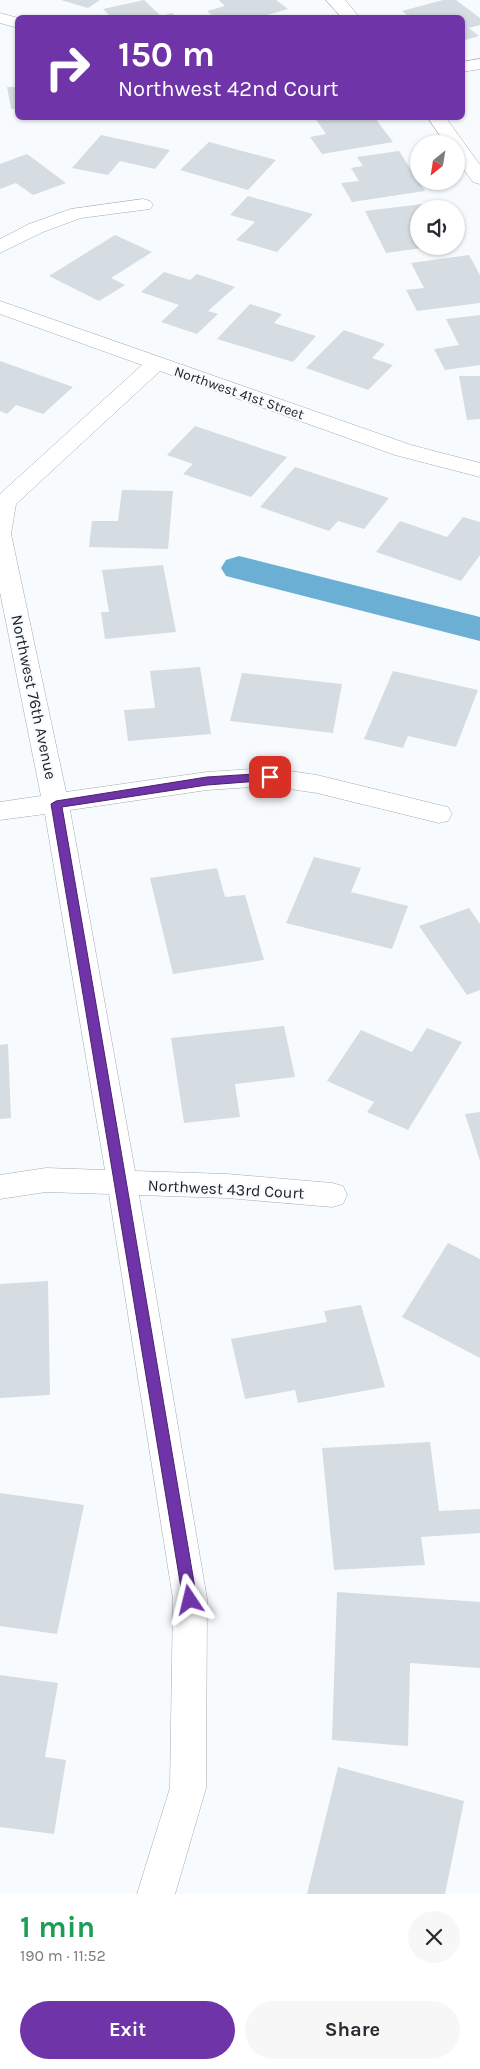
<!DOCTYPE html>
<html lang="en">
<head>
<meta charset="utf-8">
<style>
  :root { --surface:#fff; --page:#f7f7f7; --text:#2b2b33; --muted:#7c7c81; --accent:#7034a9 }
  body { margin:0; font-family:Karla,sans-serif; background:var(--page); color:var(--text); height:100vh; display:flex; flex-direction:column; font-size:19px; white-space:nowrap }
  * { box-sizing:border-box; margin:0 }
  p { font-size:16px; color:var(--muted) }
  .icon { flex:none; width:28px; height:28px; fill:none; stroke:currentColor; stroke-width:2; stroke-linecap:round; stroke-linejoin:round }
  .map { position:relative; height:1894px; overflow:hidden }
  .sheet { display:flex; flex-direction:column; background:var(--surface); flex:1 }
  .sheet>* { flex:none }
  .guide { position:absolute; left:15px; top:15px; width:450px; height:105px; border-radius:8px; box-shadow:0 1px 4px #0004; background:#7034a9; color:#fff; overflow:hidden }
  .needle { width:32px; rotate:210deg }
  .buttons { position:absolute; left:410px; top:135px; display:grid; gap:10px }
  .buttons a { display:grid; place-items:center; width:55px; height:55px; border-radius:50%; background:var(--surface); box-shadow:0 1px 4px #0004; font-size:25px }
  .pin { position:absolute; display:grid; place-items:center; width:42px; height:42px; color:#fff; margin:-21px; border-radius:10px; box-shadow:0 2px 8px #0006 }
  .me { position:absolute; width:55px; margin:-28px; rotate:350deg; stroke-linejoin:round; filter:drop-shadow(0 0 4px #0008) }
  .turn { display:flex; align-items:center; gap:18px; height:105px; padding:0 20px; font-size:22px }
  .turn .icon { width:65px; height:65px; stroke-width:2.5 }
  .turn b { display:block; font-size:35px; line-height:42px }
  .round { display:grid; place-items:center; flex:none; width:52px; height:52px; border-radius:26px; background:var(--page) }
  .headline { display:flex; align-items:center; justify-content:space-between; height:85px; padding:0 20px }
  h1 { font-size:30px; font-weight:700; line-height:38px; color:#1e9e55 }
  .button { display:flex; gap:10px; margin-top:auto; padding:10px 20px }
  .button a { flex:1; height:58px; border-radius:30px; background:var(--accent); color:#fff; font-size:20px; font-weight:700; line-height:58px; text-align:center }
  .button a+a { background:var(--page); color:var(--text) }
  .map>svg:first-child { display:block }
</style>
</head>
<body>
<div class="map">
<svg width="480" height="1894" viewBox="0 0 480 1894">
  <rect width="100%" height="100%" fill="#f8fbfe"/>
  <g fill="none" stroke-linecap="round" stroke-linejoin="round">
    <path fill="#6bafd5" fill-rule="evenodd" d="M239,556l241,61v24l-254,-65 -5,-8 5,-8z"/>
  </g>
  <path fill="#d5dce2" d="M61,0h39l-12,8z
    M144,0l17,16 11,-3 5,5h-65l-9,-9z
    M219,0h57l12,9 -31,9h-42l-8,-7 18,-5z
    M443,0h13l24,18v7l-11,3 10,8 -17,5v-23h-51l-9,-7z
    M7,87h11v22h-7z
    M315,118h60l18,24 -71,12 -12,-17 16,-3z
    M101,135l69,15 -15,19 -35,-8 -12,14 -36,-7z
    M209,142l67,18 -28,30 -68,-20z
    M399,151l26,40 -73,11 -11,-19 18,-2 -8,-13 12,-2 -6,-9z
    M27,154l39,29 -33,12 -17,-12 -16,6v-25z
    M248,196l65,18 -36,38 -41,-12 19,-18 -25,-7z
    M422,204l3,5h-6v37l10,1 -43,6 -21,-42z
    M115,235l37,17 -41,26 14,7 -26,16 -50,-25z
    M469,255l11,20v28l-63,8 -11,-21 18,-2 -13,-25z
    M164,272l26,8 7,-6 38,13 -27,24 10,3 -21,20 -36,-12 18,-17 -38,-13z
    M250,304l32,10 -8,9 42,13 -23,26 -76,-23z
    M480,315v50l-35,5 -11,-21 25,-4 -13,-26z
    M344,330l41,14 -13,14 21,7 -25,25 -62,-22z
    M0,361l73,26 -30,27 -27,-9 -9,9 -7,-3z
    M459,376h21v43l-13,1z
    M195,426l92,31 -36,40 -68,-23 10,-10 -26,-9z
    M295,467l94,31 -25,31 -26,-8 -9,10 -69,-24z
    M122,490l51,1 -5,58 -79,-2 3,-26h26z
    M463,517l17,5v33l-19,26 -85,-29 24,-31 47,16z
    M163,565l13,67 -71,7 -4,-27h8l-7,-42z
    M200,667l11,67 -83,7 -4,-31 31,-2 -5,-37z
    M393,671l85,19 -22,57 -48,-11 -5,12 -39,-9z
    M242,673l100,11 -9,49 -103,-12z
    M314,857l47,11 -10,24 57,14 -16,43 -106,-26z
    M217,868l8,29 20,-2 19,65 -91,14 -23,-96z
    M469,908l11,16v66l-13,5 -48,-69z
    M284,1026l11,51 -60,7 5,33 -56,6 -13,-85z
    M427,1028l35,14 -54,88 -41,-18 7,-10 -47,-21 34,-51 51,22z
    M8,1044l3,74 -11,1v-74z
    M480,1112v49l-15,-47z
    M448,1243l32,16v99l-78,-41z
    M48,1281l2,114 -50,3v-114z
    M361,1305l24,82 -87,16 -3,-13 -50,9 -14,-60 96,-17 -3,-11z
    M430,1442l9,69 41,-2v24l-59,4 4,28 -91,5 -12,-122z
    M0,1493l84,12 -27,129 -57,-8z
    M337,1592l143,10v66l-70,-5 -2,83 -76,-6z
    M0,1675l58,8 -13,74 21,3 -12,74 -54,-7z
    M338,1767l126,34 -19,93h-138z"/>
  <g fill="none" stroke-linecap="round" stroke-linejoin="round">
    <defs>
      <path id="minor" d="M326,0h19l15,18h-18z
        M0,13l18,5v10l-18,-5z
        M480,59v10l-18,3v-10z
        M428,118h18l34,47v19l-7,-2 -17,-23v-15h-10z
        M143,199l7,2 3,4 -3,4 -69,9 -38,14 -43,21v-14l29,-15 42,-15z
        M0,301l411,144 69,18v14l-85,-22 -235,-84 -144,133 -5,30 55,258 141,-20 62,-4 48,7 122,30 9,2 4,7 -4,7 -9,2 -122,-30 -48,-7 -62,4 -137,20 65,361 92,3 105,9 11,3 4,9 -4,9 -11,3 -105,-9 -88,-3 68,404 -1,189 -31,106h-38l33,-106 3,-189 -64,-405 -63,-2 -46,7v-24l46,-7 59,2 -60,-356 -45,6v-18l41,-6 -41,-204v-98l142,-129 -142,-51z"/>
    </defs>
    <use href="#minor" stroke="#a4abb1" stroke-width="1"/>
    <use href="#minor" fill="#fff" fill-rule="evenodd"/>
  </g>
  <path fill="#7034a9" stroke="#49226e" d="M270,773l5,4 -2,3 -66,5 -145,22c46,264 90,528 135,793l-2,4 -5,2 -5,-2 -2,-4c-44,-266 -87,-531 -132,-796l5,-3 151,-24z"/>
  <g text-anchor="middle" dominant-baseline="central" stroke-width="4.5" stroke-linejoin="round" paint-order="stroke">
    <g font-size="14" fill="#1c1f21" stroke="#f8fbfe">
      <text transform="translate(239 393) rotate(19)">Northwest 41st Street</text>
    </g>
    <g font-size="16" fill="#1c1f21" stroke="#f8fbfe">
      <text transform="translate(34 697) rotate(78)">Northwest 76th Avenue</text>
      <text transform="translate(226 1189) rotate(3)">Northwest 43rd Court</text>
    </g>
  </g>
</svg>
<div class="buttons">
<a><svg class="needle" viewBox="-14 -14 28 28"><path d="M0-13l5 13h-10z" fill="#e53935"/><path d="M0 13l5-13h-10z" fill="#7c7c81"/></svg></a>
<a><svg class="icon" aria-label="sound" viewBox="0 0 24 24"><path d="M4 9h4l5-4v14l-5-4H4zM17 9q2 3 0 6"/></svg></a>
</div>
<div class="pin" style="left:270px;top:777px;background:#d93025"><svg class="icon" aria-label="arrive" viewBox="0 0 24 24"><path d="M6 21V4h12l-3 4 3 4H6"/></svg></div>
<svg class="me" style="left:190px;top:1600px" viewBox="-20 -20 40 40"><path d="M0-17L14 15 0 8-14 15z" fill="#7034a9" stroke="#fff" stroke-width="4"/></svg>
<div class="guide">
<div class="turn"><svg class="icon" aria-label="right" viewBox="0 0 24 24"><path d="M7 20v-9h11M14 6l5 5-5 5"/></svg><div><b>150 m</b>Northwest 42nd Court</div></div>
</div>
</div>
<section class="sheet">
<div class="headline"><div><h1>1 min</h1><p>190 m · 11:52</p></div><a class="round"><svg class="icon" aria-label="close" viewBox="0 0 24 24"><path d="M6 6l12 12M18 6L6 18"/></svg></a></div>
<div class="button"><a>Exit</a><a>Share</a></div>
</section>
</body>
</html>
